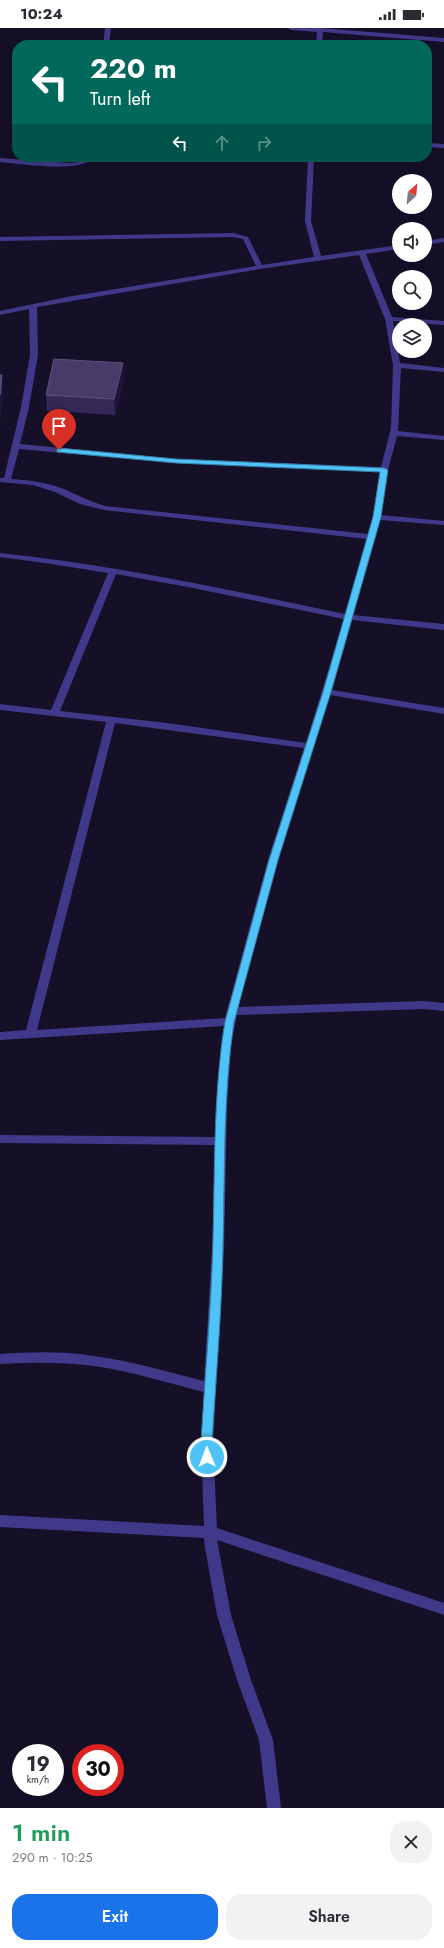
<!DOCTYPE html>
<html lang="en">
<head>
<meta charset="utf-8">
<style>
  :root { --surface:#fff; --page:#f2f2f3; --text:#2b2b33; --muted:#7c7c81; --accent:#1a73e8 }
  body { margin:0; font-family:Jost,sans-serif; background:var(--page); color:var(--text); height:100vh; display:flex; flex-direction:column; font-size:15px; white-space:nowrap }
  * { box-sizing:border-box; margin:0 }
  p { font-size:13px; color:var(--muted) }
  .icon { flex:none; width:22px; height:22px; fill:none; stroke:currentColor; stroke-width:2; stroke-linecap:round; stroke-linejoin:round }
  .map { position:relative; height:1780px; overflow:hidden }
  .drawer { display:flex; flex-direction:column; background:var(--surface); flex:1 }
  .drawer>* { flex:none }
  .top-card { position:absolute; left:12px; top:12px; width:420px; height:122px; border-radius:16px; box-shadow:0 4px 16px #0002; background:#00695c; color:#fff; overflow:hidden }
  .needle { width:26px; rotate:27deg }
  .controls { position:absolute; left:392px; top:146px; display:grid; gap:8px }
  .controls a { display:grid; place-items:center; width:40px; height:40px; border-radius:50%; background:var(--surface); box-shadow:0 4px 16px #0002; font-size:20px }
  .speed { position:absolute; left:12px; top:1716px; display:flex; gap:8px; font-size:20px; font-weight:700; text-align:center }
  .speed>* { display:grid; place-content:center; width:52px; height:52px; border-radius:50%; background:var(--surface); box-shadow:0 4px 16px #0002; line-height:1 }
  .speed small { font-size:10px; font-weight:400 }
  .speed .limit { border:6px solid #d22; background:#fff; color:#111 }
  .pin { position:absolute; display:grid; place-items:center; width:34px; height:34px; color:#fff; margin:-41px -17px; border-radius:50% 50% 50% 0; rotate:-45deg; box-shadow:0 0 4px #0007 }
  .pin .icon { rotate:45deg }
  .me { position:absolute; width:44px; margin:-22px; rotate:359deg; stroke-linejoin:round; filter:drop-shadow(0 0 3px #0008) }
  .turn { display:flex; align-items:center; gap:14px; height:84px; padding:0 12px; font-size:18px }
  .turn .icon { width:52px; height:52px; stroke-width:2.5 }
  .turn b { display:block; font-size:28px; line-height:34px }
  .lanes { display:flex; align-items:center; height:38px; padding:0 12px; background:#0003; justify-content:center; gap:20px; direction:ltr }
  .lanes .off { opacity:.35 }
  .round { display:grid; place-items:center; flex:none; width:42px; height:42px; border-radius:16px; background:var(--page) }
  .head { display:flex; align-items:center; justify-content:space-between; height:68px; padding:0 12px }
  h1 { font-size:24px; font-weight:600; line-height:30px; color:#1e9e55 }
  .primary-button { display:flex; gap:8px; margin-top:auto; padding:8px 12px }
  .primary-button a { flex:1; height:46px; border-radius:16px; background:var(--accent); color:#fff; font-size:16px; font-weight:600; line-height:46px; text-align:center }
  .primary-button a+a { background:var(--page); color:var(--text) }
  .status { display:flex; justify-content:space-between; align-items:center; height:28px; padding:0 20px; background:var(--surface); direction:ltr }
  .status svg { height:11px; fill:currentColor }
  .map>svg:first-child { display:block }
</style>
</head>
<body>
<div class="status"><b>10:24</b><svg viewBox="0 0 49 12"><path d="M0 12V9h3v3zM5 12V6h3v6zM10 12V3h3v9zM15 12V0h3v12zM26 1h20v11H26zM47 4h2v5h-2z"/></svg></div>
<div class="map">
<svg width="444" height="1780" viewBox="0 0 444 1780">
  <rect width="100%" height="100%" fill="#150f28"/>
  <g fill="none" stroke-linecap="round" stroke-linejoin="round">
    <path fill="#403989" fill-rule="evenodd" d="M105,0h6l-2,17h-6z
      M288,0h32l124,10v4l-121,-10 -1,13h-6l1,-13 -26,-2z
      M427,115l17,1v4l-17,-1z
      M86,129h6v2c-15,14 -70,5 -92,3v-4l69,5 9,-1z
      M308,129h6l-3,64 10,35 78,-11v4l-33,5 26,63 52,4v4l-51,-4 7,42 44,5v4l-43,-4 -3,63 46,5v4l-47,-4 -9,34 -7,45 63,6v4l-64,-5 -27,95 91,9v6l-92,-10 -20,70 112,18v6l-114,-19 -52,165 -40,147 186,-6 20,2v8l-20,-2 -187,6 -6,29 -4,63 -3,144 -11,191 4,86 227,75v12l-227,-75 14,75 20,65 22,60 8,68h-14l-8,-68 -22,-60 -20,-65 -12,-67 -1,-10 -204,-11v-12l204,11 -3,-84 3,-50c-37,-9 -73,-21 -110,-26 -31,-4 -62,-4 -94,-2v-10c32,-2 63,-3 94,2 38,5 74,16 110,25l8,-130 3,-106 -215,-2v-8l216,2 5,-93 3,-18 -224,14v-8l26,-2 80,-308 -106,-12v-6l51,6 57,-137 -63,-10 -45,-6v-4c116,12 230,37 345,61l22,-75 -263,-29 -24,-6 -25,-12 -22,-7 -33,-3v-4h4l17,-71 9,-52 -1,-46 -29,6v-4l67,-14 189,-31 -13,-27 -10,-2 -233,4v-4l233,-4 15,4 14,28 52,-8 -9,-36zM359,227l26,64 8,46 -2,63 -10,39 -205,-8 -156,-15 9,-37 9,-52 -1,-48 223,-38zM19,421l157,14 204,9 -7,45 -5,17 -263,-28c-16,-5 -29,-12 -44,-18 -16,-6 -33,-8 -50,-9zM116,546l77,14 151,31 -38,124 -139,-20 -107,-12zM115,695l189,25 -36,112 -43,158 -188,12z
      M444,210v4l-19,3v-4z"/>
  </g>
  <path fill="#342857" d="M124,351l-9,36 -68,-4 -1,-16z"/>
  <path fill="#20163c" d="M123,335l1,16 -9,36 -1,-16z
    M2,347l1,16 -3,34v-30z"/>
  <path fill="#463b69" stroke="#5e5380" d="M54,331l69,4 -9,36 -68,-4z
    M0,347h2l-2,20z"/>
  <path fill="#4fc3f7" stroke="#337fa1" d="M59,420l117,11 208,9 4,2 -7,47 -50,175 -53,168 -44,162c-11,73 -9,148 -11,221 -1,66 -7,133 -11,199l1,15 -2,4 -4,1 -4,-1 -2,-19c4,-66 10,-133 12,-199 2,-73 0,-148 12,-221l44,-162 54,-168 50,-175 7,-45 -204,-9 -119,-11v-3z"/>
</svg>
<div class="controls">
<a><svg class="needle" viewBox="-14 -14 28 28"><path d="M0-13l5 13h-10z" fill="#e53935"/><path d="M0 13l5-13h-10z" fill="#7c7c81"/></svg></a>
<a><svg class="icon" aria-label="sound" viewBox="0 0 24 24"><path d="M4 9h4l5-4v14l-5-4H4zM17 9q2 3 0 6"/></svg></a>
<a><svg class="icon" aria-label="search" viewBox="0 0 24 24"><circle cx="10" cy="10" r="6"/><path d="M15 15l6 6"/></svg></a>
<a><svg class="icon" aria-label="layers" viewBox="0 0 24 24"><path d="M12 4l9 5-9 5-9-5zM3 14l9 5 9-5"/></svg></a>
</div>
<div class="speed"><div>19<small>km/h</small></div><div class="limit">30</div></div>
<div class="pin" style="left:59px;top:422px;background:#d93025"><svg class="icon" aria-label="arrive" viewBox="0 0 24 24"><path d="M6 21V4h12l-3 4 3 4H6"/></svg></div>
<svg class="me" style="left:207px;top:1429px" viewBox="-20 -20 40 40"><circle r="17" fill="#4fc3f7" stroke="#fff" stroke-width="3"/><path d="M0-11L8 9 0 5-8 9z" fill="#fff"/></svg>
<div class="top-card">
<div class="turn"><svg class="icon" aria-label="left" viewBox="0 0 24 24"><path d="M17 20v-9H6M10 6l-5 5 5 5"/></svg><div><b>220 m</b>Turn left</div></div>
<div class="lanes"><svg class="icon" aria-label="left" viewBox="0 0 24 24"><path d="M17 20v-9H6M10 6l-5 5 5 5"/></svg><svg class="icon off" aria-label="ahead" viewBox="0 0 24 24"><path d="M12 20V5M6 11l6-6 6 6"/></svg><svg class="icon off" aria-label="right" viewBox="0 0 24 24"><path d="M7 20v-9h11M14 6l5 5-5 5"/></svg></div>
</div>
</div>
<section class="drawer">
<div class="head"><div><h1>1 min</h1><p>290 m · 10:25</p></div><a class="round"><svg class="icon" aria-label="close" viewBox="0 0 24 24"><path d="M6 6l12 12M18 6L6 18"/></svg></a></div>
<div class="primary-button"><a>Exit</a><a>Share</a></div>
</section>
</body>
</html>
